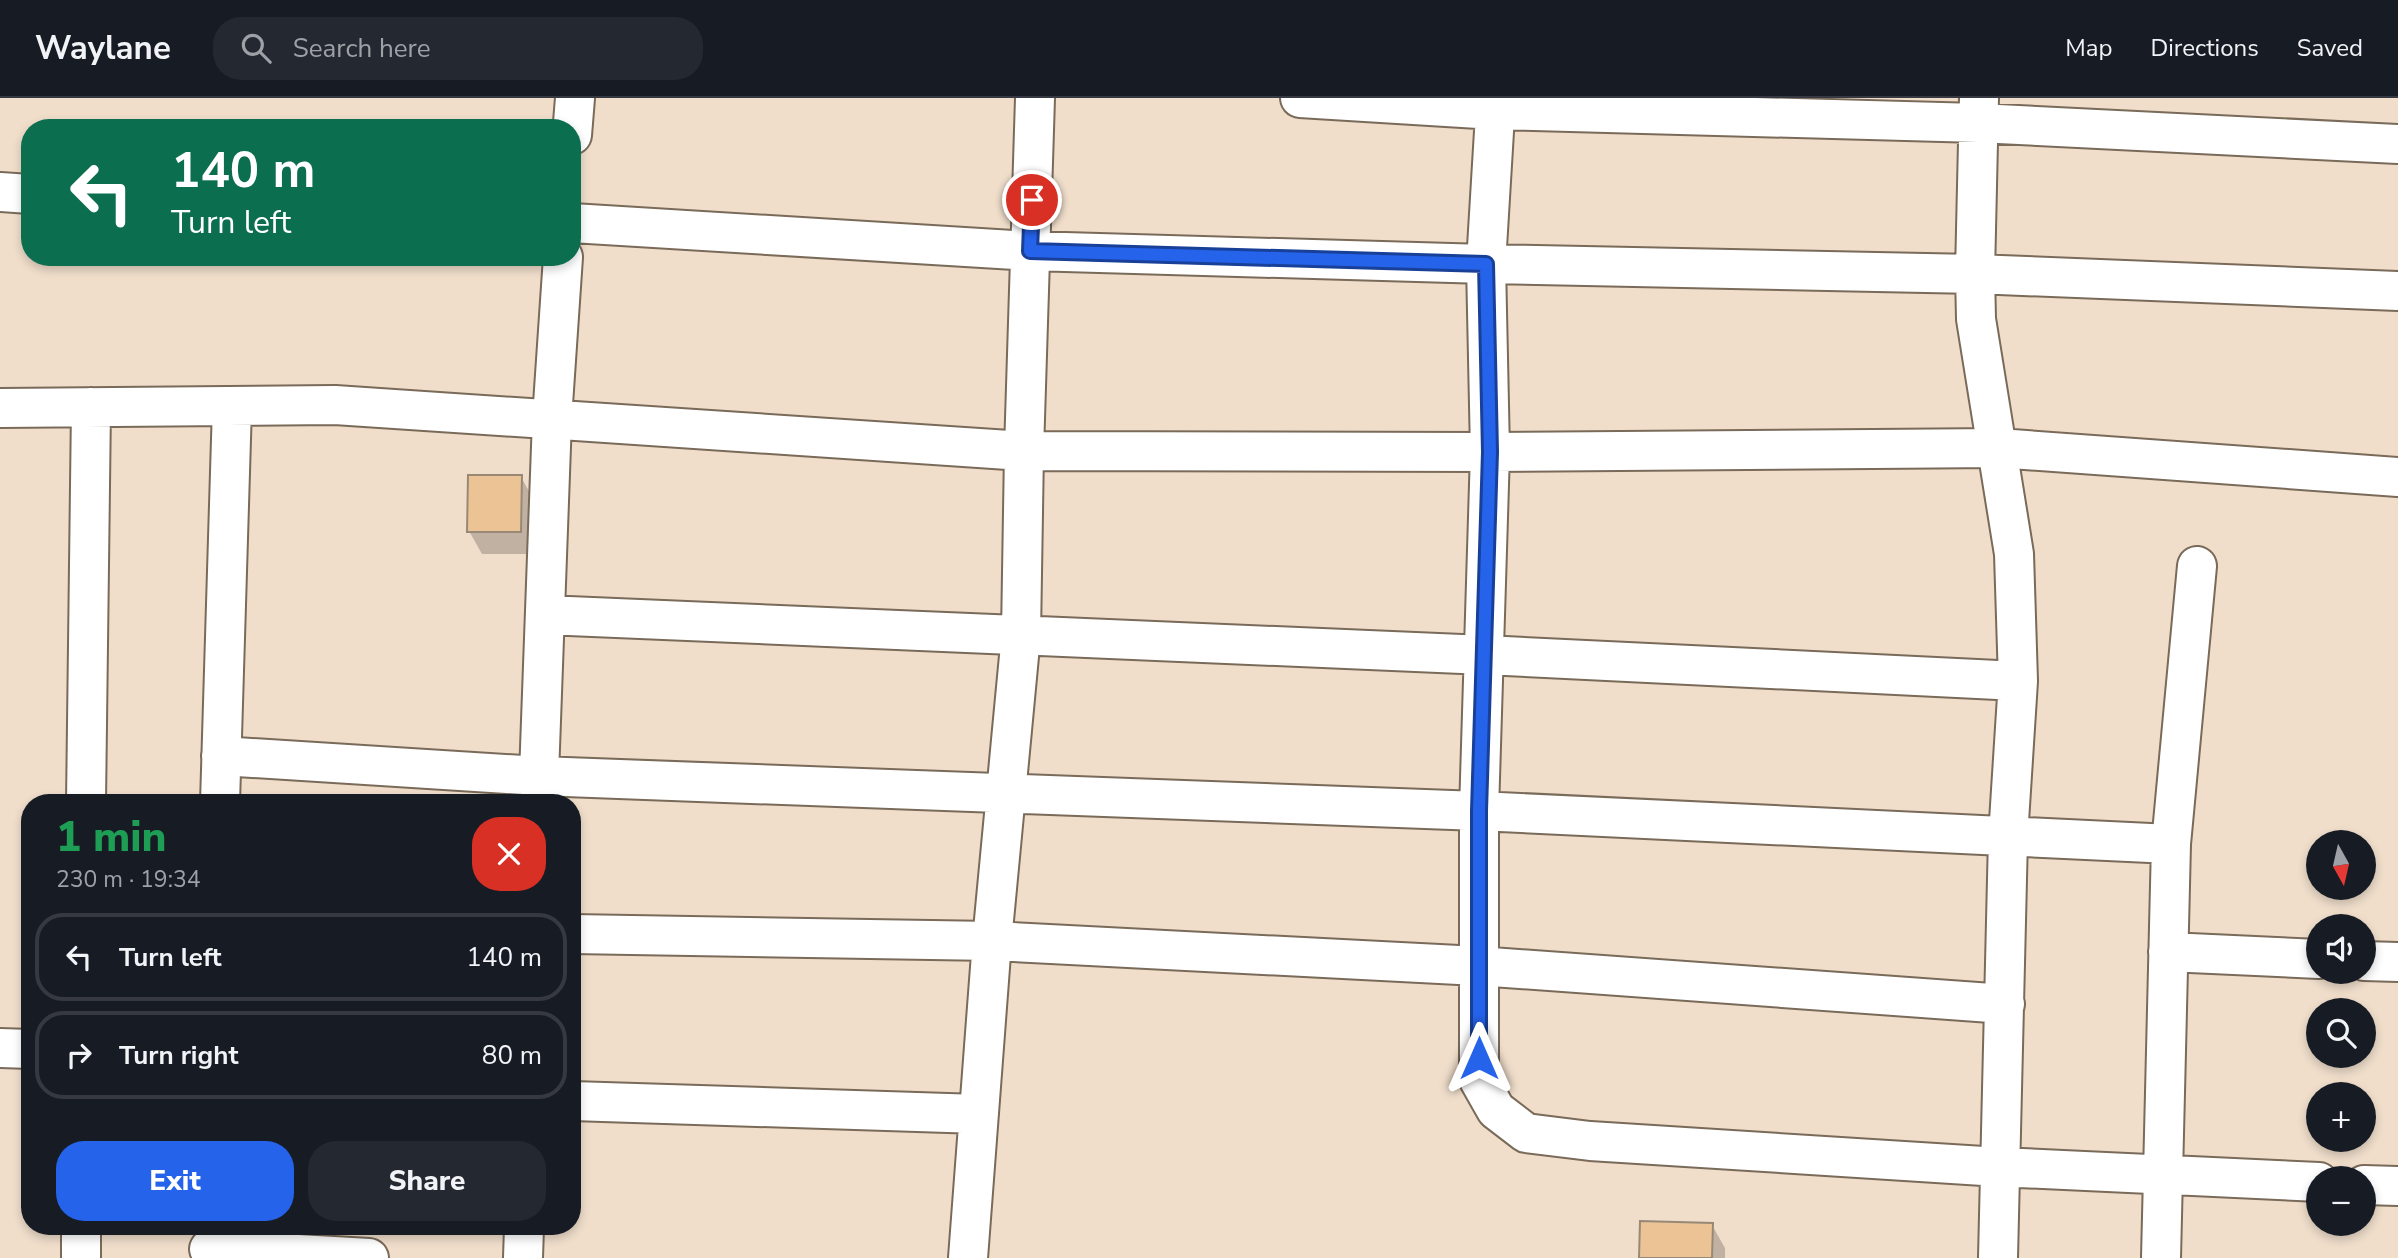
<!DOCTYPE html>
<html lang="en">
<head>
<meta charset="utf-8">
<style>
  :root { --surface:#171b24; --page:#242831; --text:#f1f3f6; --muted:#9ea1a6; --line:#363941; --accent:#2563eb }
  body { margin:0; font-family:"Nunito Sans",sans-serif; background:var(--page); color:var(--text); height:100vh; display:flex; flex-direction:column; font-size:26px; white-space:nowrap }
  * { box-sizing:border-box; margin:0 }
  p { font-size:23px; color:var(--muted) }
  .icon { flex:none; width:38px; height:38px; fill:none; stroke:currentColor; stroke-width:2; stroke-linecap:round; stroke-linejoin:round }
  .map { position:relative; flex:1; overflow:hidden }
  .panel { position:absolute; left:21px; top:696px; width:560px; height:441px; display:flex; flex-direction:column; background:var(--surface); border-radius:28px; box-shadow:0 4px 10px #0003 }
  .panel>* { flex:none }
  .guide { position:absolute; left:21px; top:21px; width:560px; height:147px; border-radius:28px; box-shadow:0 4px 10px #0003; background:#0b6e4f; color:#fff; overflow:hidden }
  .needle { width:46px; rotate:172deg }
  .buttons { position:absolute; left:2306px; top:732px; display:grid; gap:14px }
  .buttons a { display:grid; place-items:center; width:70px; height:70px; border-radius:50%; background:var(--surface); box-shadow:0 4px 10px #0003; font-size:35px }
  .pin { position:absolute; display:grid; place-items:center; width:60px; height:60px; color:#fff; margin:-30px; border:4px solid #fff; border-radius:50%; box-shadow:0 2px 7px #0007 }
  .me { position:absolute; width:77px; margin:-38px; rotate:0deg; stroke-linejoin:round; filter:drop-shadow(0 0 5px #0008) }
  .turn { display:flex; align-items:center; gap:24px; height:147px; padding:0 35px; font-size:32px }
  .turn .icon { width:91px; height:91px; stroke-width:2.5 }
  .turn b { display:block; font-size:49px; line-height:60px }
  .round { display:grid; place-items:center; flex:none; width:74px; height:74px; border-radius:28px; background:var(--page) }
  .overview { display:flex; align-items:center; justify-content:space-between; height:119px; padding:0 35px }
  h1 { font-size:42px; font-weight:800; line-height:52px; color:#1e9e55 }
  .action { display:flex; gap:14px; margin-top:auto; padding:14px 35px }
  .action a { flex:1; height:80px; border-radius:28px; background:var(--accent); color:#fff; font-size:28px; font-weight:800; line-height:80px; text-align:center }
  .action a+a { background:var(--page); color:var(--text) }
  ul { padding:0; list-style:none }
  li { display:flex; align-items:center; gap:21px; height:88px; margin:0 14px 10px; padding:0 21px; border:4px solid var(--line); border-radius:28px }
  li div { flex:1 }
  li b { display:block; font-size:26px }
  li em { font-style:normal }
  header { display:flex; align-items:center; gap:42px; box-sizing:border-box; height:98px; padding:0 35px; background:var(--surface); border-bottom:2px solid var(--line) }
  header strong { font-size:33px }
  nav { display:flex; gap:38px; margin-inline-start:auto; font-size:24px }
  .search { width:490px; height:63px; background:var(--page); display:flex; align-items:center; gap:18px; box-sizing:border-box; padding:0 24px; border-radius:28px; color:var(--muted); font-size:26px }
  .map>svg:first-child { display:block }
</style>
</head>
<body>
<header>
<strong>Waylane</strong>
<div class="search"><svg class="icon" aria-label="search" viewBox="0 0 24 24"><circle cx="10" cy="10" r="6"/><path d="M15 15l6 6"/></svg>Search here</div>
<nav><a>Map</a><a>Directions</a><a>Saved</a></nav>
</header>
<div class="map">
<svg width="2398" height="1160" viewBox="0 0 2398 1160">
  <rect width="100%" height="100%" fill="#f0decb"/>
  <path fill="#0003" d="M521,379l13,23 -1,54h-51l-13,-23z
    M1712,1127l13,23v10h-84z"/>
  <path fill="#ecc395" stroke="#988977" stroke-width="2" d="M468,377h54l-1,57h-54z
    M1640,1123l73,2 -1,35h-73z"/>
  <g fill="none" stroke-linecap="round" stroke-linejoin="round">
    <defs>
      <path id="minor" d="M1300,0l195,12 483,13 420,21
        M1496,0l-10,166 4,188 -11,359v269l17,30 30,23 64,8 409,26 320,15
        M1979,0l-4,176 1,45 38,235 4,127 -10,156 -10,421
        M572,37l3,-37
        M0,94l30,2
        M572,125l458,28 456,13 489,10 423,17
        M0,310l335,-3 689,46 466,1 508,-4 400,29
        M545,517l940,40 533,26
        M221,658l318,20 940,35 692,33
        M86,705l5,-396
        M220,705l12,-397
        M538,705l14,-384 11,-162
        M572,836l420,7 29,-306 3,-184 11,-353
        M2168,854l151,7
        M2364,863l34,1
        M0,950l30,1
        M572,1003l407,13
        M2364,1087l34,1
        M209,1151l160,9
        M81,1160v-31
        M523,1160l1,-31
        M968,1160l24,-317 486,25 527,38
        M2161,1160l10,-414 26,-278"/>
    </defs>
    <use href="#minor" stroke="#796a59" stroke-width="42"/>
    <use href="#minor" stroke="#fff" stroke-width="38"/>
  </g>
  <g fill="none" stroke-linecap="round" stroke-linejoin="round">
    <defs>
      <path id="route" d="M1032,102l-2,51 456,13 4,188 -11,359v247"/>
    </defs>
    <use href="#route" stroke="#184099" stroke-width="18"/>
    <use href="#route" stroke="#2563eb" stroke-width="12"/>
  </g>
</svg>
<div class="buttons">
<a><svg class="needle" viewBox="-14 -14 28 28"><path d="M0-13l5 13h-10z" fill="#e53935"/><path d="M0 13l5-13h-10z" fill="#9ea1a6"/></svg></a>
<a><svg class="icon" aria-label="sound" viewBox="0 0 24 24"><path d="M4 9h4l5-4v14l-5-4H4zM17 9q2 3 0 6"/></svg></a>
<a><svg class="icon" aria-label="search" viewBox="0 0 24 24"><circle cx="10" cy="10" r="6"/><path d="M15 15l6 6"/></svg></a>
<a>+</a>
<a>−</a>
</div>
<div class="pin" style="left:1032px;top:102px;background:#d93025"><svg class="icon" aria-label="arrive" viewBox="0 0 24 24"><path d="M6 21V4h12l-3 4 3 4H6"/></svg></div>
<svg class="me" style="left:1479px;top:960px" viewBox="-20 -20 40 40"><path d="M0-17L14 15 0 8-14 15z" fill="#2563eb" stroke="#fff" stroke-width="4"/></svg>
<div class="guide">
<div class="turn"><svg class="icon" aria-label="left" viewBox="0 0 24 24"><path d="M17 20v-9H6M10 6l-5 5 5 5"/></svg><div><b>140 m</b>Turn left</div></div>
</div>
<section class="panel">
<div class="overview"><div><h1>1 min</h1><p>230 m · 19:34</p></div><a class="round" style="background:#d93025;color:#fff"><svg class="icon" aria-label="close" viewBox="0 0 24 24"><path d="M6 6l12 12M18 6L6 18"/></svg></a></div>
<ul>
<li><svg class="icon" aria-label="left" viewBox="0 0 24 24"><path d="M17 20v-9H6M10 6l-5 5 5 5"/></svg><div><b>Turn left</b></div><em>140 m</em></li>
<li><svg class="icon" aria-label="right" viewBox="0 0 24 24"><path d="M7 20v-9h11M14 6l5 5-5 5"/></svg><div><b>Turn right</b></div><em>80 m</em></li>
</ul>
<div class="action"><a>Exit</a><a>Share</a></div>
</section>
</div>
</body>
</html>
